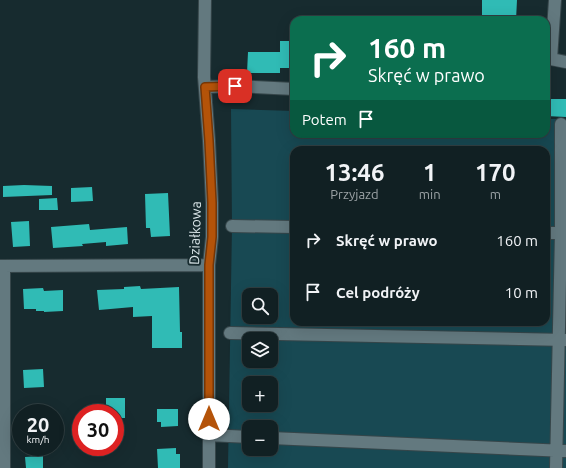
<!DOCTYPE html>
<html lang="pl">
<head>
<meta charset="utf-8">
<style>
  :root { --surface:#112023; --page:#1e2d30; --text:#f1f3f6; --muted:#9ca3a6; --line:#303e41 }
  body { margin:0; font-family:Ubuntu,sans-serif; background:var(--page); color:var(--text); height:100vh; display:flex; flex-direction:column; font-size:15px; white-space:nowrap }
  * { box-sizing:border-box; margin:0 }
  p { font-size:13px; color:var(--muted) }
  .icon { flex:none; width:22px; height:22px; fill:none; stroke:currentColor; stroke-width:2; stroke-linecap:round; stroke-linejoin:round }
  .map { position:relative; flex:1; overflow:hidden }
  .drawer { position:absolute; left:290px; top:146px; width:260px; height:180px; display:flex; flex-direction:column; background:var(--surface); border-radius:12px; box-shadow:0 4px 16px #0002,0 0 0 1px var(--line) }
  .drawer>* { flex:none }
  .banner { position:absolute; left:290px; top:16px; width:260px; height:122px; border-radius:12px; box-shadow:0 4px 16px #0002,0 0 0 1px var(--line); background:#0b6e4f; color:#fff; overflow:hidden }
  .buttons { position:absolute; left:242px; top:288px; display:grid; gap:8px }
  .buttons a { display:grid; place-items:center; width:36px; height:36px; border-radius:8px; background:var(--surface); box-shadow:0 4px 16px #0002,0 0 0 1px var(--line); font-size:20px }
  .speed { position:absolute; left:12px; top:404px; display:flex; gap:8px; font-size:20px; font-weight:700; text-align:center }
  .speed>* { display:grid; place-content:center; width:52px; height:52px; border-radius:50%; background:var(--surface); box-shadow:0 4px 16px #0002,0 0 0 1px var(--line); line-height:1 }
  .speed small { font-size:10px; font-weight:400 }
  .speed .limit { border:6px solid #d22; background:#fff; color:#111 }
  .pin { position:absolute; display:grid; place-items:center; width:34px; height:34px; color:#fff; margin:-17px; border-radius:8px; box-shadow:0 2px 6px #0006 }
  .me { position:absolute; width:44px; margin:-22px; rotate:0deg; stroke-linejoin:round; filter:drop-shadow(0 0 3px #0008) }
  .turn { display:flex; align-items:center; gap:14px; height:84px; padding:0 12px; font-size:18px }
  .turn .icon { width:52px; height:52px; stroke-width:2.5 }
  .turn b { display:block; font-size:28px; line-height:34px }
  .then { display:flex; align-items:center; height:38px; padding:0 12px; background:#0003; gap:8px; font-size:15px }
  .eta { display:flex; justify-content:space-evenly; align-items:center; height:68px; text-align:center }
  .eta b { font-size:24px; font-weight:600; line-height:28px }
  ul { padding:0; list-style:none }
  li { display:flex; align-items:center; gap:12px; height:52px; padding:0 12px }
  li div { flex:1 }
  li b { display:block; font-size:15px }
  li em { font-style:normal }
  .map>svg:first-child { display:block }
</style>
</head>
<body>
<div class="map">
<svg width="566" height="468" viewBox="0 0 566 468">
  <rect width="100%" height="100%" fill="#172b2f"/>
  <path fill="#184953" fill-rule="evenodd" d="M231,109l63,2v23h252v-15h20v349h-338l4,-242zM294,150h252v172h-252zM249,295h22v22h-22zM249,339h22v22h-22zM249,383h22v22h-22zM249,427h22v22h-22z"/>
  <path fill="#30bbb5" d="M482,0h35l-1,20h-34z
    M280,41h14v27h-14v5h-33l1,-21h32z
    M546,99h20v18l-20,-1z
    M24,185l28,1v9l-49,2v-11z
    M92,187l1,14 -22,1v-14z
    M168,193l2,43 -19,1 -1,-9h-4l-1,-34z
    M57,198l1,12h-19v-11z
    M29,221l1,25 -17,1 -2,-25z
    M89,224l1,6 37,-3 1,17 -22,2v-4l-24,2 1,2 -30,2 -2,-21z
    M140,286l1,3 38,-2 1,45h2v16h-30v-32l-19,1v-10l-34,3 -2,-20 27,-1v-2z
    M43,288l1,3 19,-1v21l-19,1v-1h-8v-2h-12l-1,-20z
    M43,369l1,18 -20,1 -1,-18z
    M106,398h19v20h-10v-5h-9z
    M157,409h21v17l-17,1v-5h-4z
    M176,448v6h4v14h-22l-1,-19z
    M43,456v12h-17l-1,-11z"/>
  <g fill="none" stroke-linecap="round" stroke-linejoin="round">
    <defs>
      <path id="minor" d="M205,0l-1,77 5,64 3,62v34l-3,28v203
        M555,0l-4,59 15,3
        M205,87l30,-1 59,3
        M232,226l62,1
        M546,233h20
        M0,266l209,-1
        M4,266v202
        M230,333l336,7
        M209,435l40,2
        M271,438l295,13
        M556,468l5,-235v-109"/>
    </defs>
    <use href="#minor" stroke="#36464a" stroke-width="14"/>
    <use href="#minor" stroke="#63797f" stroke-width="12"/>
  </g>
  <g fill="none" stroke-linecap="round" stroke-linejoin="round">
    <defs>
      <path id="route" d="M209,419v-154l3,-28v-34l-3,-62 -4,-54 30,-1"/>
    </defs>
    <use href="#route" stroke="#753606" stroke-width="10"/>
    <use href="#route" stroke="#b45309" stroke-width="7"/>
  </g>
  <g text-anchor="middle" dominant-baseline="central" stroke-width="4" stroke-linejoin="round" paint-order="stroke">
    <g font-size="14" fill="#dbe7ea" stroke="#172b2f">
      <text transform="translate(195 233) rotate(-88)">Działkowa</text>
    </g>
  </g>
</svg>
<div class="buttons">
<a><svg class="icon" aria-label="search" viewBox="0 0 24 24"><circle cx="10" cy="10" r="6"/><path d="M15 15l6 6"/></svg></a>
<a><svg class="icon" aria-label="layers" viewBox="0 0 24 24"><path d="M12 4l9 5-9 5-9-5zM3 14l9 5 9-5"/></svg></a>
<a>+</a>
<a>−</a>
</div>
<div class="speed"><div>20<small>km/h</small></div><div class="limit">30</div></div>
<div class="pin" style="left:235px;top:86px;background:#d93025"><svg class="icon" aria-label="arrive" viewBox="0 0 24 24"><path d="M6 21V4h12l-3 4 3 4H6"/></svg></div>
<svg class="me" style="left:209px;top:419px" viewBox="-20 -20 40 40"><circle r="19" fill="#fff"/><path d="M0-13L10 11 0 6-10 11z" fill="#b45309"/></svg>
<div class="banner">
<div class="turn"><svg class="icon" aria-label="right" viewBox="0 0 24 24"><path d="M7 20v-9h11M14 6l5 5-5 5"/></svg><div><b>160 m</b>Skręć w prawo</div></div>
<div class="then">Potem<svg class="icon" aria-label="arrive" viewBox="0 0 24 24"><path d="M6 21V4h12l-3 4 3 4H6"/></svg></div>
</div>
<section class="drawer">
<div class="eta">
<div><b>13:46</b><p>Przyjazd</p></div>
<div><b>1</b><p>min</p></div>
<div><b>170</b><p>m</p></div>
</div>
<ul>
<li><svg class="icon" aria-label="right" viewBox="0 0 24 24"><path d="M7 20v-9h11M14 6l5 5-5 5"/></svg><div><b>Skręć w prawo</b></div><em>160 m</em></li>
<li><svg class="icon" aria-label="arrive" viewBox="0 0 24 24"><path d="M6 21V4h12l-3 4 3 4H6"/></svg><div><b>Cel podróży</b></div><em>10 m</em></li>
</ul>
</section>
</div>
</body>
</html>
